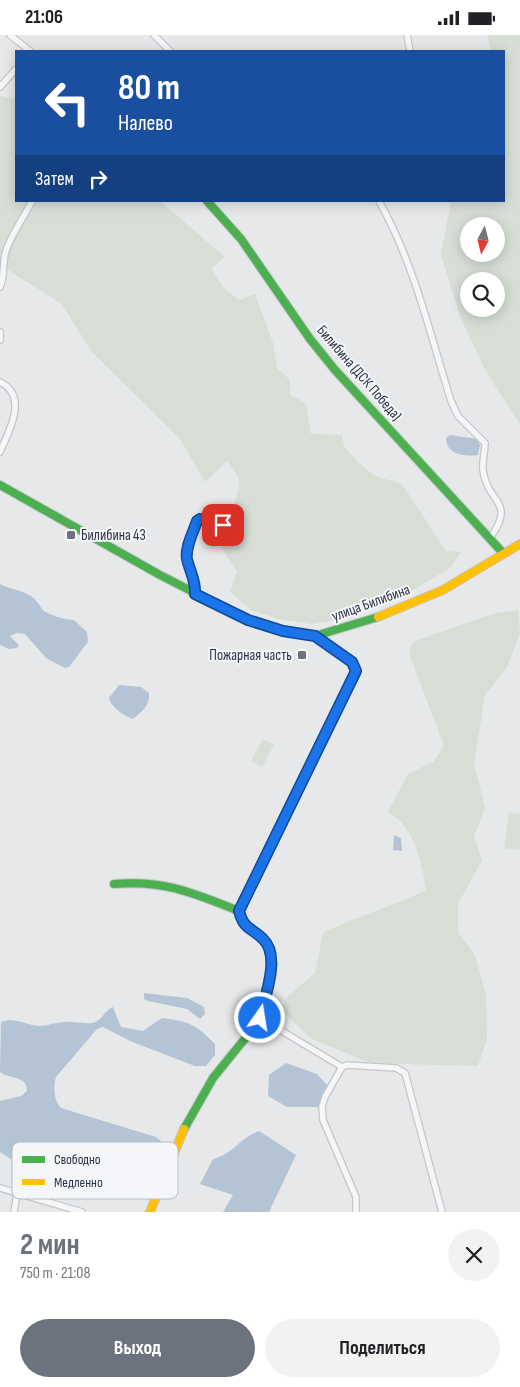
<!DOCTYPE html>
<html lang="ru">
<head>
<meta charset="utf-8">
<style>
  :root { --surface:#fff; --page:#f2f2f2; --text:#202124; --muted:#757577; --accent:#6c737f }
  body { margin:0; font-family:"Sofia Sans Condensed",sans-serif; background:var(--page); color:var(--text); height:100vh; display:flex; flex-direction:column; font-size:19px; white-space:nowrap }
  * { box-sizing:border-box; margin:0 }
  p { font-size:16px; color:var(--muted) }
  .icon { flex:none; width:28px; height:28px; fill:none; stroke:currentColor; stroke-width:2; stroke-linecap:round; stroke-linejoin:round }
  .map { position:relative; height:1177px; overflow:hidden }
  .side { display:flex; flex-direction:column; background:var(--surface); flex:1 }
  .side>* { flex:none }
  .top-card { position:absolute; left:15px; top:15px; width:490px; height:152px; border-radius:0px; box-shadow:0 2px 12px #0003; background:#1a4fa0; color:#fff; overflow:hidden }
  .needle { width:32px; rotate:187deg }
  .fabs { position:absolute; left:460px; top:182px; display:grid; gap:10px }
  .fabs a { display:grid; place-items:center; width:45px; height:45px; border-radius:50%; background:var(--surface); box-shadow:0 2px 12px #0003; font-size:25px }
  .pin { position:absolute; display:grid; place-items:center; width:42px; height:42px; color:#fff; margin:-21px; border-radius:10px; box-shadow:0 2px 8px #0006 }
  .me { position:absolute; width:55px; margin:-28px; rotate:13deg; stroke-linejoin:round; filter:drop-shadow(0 0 4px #0008) }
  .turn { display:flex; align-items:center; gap:18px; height:105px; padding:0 20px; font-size:22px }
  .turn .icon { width:65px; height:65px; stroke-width:2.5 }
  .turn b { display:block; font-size:35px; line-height:42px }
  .then { display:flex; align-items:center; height:48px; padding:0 20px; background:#0003; gap:10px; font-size:19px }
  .round { display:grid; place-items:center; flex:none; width:52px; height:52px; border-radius:26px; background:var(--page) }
  .head { display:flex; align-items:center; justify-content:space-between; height:85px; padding:0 20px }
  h1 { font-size:30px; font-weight:700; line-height:38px; color:var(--accent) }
  .cta { display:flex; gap:10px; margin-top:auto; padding:10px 20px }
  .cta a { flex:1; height:58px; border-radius:30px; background:var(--accent); color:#fff; font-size:20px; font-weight:700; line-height:58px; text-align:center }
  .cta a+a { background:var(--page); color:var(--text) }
  .status { display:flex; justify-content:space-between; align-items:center; height:35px; padding:0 25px; background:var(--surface); direction:ltr }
  .status svg { height:14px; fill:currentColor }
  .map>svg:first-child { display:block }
</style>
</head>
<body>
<div class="status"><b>21:06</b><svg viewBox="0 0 49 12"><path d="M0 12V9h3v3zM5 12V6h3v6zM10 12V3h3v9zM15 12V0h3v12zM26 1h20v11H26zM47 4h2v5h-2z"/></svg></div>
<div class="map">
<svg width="520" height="1177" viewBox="0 0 520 1177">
  <rect width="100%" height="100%" fill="#e6e8ea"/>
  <path fill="#d6ded6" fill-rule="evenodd" d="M487,0h33v389l-35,-54 -25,-54 -19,-61 10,-54h53v-150h-13zM496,191v28h-27v-28zM496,246v28h-27v-28z
    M0,61l16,3v102h144l65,56 -14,12 13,19 15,12 16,-6 18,49 4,25 13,12v15l16,8 5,31 31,1 2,11 14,16 17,14 27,8 44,67 15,1 -11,16 -57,34 -52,17 -30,5 -32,-5 -28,-9 -21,-18 7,-20 -15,-23 7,-31 10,-29 -1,-13 -11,-15 -22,21 -25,-43 -89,-88 -29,-47 -62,-39z
    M518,575l2,23 -13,34 -22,28 -11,69 11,43 -11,30 8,23 -24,44v29l17,22 11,40 1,44 -9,27 -108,-3 -58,-24 -29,-27 3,-14 29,-25 8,-40c33,-17 70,-26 103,-43 -4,-28 -12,-64 -38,-78l20,-38 25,-12 11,-16 -35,-93 4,-11 79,-28z
    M263,704l11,6 -12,22 -11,-6z
    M509,777l11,2v36l-16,-2z"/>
  <path fill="#b4c4d5" d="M450,400l27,4 3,6 -2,10c-14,2 -32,-1 -32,-17z
    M0,549c9,5 19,5 29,11 6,3 9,8 13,14 5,6 24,11 32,11l13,12 1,10 -19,25 -4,1 -19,-10 -21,-24 -8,-1 -7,3 9,9 -2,3 -8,1 -9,-4z
    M119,650l22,2 8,6c1,13 -7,18 -16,26 -9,-3 -22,-12 -24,-21z
    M394,800l7,3 1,13 -9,-1z
    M144,958l43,5 17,9 1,7 -5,5 -13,-10 -39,-8 -4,-2z
    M113,972l8,20 22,4 19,-13c29,4 33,6 53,26v11l-9,11h-11l-65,-25 -27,-14 -6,2 -41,48c-3,10 -2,24 5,31l95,29 5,4 -11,45 -5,3 -6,-10 -4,-1 -96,-18 -7,1 -10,5 -22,-14v-51l21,-5 6,-5c1,-15 -18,-12 -27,-19l1,-50c14,-5 24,3 38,4 9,0 17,-4 26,-4 9,-1 18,2 27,1 11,-2 12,-13 21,-16z
    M286,1028l31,11 11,12 -10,21h-31l-19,-11 1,-21z
    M259,1096l37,24 -27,57h-46l10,-17 -33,-11 13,-25c21,-5 25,-20 46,-28z"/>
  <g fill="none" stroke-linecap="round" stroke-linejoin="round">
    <defs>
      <path id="street" d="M10,0l20,16
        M154,0l16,16
        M407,0l3,16
        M0,52l16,-18
        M379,166c35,62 51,133 72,200l7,15 27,27c0,9 -3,18 -2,27 4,34 34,30 7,68
        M0,252c6,-12 1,-26 7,-39 6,-16 17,-31 25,-47
        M0,297v8
        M0,347c29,14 9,49 0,70
        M195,559c1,-13 -5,-22 -8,-35 -2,-12 6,-26 10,-38l3,-2h5l35,12
        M239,876l117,-240 -4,-9 -37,-26
        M260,983l82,49
        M0,1153l82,24
        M14,1177l3,-18
        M356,1177v-15l-33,-77 -1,-13 3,-10 17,-30 5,-2 49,3 9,5 37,139"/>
      <path id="fast" d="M207,166l34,38 69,100 25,31 168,183
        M0,450l160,90 88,45 35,11 32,5 63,-19
        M114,849c51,-4 79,9 125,27l7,14 19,16 6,10 -1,23 -6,31 -8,20 -43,53 -29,51"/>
      <path id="slow" d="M378,582l65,-27 77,-46
        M150,1177l34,-83"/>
    </defs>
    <use href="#street" stroke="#c4c6c8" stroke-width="8"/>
    <use href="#fast" stroke="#c4c6c8" stroke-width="10"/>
    <use href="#slow" stroke="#c4c6c8" stroke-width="10"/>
    <use href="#street" stroke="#f5f6f7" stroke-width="5.5"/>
    <use href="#fast" stroke="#4caf50" stroke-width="8"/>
    <use href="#slow" stroke="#ffc107" stroke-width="8"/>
  </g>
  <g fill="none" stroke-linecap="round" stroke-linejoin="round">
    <defs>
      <path id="route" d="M223,490l-23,-6 -3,2c-4,12 -12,26 -10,38 3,13 9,22 8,35l53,26 35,11 32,5 37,26 4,9 -117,240c5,19 12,16 24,28 18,17 2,57 -3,79"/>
    </defs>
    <use href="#route" stroke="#114b97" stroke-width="12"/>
    <use href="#route" stroke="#1a73e8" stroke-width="9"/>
  </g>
  <g fill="#6c737f" stroke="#f4f6f9" stroke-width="2">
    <rect x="66" y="495" width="10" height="10" rx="2.5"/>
    <rect x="297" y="615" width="10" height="10" rx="2.5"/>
  </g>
  <g text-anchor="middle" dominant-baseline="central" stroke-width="4" stroke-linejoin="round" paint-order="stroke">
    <g font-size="15" fill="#2b3445" stroke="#f4f6f9">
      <text transform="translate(359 338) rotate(49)">Билибина (ДСК Победа)</text>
      <text transform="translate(371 568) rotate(-20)">улица Билибина</text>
    </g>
    <g font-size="15" fill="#2b3445" stroke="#f4f6f9" text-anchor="start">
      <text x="81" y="500">Билибина 43</text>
      <text x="292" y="620" text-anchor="end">Пожарная часть</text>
    </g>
  </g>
  <rect x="12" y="1107" width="166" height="57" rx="8" fill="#f4f6f9" stroke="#b8bcc3" stroke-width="1"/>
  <rect x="22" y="1121" width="23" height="7" fill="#4caf50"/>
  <rect x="22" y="1144" width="23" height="6" fill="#ffc107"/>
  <g font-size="14" fill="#2b3445">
    <text x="54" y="1129">Свободно</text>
    <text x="54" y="1152">Медленно</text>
  </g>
</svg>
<div class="fabs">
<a><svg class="needle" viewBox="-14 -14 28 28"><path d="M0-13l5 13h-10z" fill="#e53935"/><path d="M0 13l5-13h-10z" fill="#757577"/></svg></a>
<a><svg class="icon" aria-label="search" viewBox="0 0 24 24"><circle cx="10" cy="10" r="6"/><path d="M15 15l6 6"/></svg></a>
</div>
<div class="pin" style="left:223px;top:490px;background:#d93025"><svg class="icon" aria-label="arrive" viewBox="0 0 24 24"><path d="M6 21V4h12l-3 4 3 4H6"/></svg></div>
<svg class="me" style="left:260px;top:983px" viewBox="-20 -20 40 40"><circle r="17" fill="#1a73e8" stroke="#fff" stroke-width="3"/><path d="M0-11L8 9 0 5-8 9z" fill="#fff"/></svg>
<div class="top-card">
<div class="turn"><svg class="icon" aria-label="left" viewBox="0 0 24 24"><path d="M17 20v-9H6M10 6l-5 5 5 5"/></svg><div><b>80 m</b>Налево</div></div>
<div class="then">Затем<svg class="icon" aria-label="right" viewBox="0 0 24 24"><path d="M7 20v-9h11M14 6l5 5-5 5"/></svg></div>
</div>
</div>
<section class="side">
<div class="head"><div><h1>2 мин</h1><p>750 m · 21:08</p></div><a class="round"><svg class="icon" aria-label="close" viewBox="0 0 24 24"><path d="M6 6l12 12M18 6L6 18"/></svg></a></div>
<div class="cta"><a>Выход</a><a>Поделиться</a></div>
</section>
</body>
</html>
